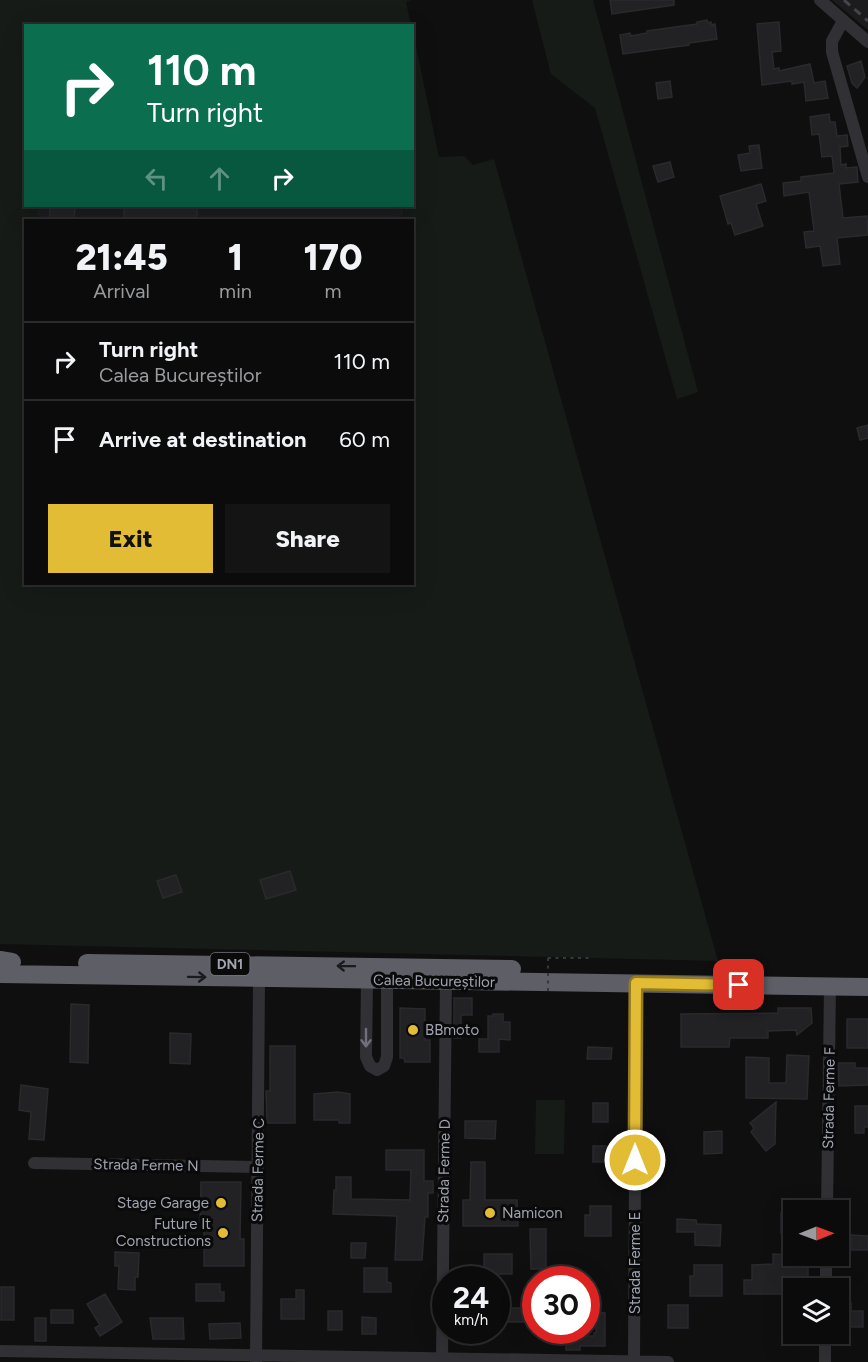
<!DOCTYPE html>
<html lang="en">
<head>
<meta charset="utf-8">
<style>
  :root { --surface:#0b0b0c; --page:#141415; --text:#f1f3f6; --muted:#9a9b9d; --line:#2b2b2d; --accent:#e3bc35 }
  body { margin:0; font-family:Figtree,sans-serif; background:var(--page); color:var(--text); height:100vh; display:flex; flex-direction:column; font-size:22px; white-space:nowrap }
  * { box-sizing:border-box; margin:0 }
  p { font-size:20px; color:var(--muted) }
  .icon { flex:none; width:33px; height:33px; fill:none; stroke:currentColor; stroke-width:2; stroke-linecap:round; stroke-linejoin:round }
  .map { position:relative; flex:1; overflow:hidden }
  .drawer { position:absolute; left:24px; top:219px; width:390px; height:366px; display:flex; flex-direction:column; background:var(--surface); border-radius:0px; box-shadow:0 6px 24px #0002,0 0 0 2px var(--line) }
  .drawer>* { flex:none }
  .guide { position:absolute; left:24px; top:24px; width:390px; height:183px; border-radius:0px; box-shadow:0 6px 24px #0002,0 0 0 2px var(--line); background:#0b6e4f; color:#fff; overflow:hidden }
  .needle { width:39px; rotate:89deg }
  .controls { position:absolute; left:783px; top:1200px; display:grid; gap:12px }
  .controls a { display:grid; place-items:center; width:66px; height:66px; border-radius:0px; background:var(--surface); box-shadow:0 6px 24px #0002,0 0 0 2px var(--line); font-size:30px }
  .speed { position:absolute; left:432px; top:1266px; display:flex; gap:12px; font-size:30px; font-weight:700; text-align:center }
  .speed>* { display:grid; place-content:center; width:78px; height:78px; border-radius:50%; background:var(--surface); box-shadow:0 6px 24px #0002,0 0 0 2px var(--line); line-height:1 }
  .speed small { font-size:15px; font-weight:400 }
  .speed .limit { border:9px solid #d22; background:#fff; color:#111 }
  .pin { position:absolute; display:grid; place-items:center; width:51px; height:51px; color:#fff; margin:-26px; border-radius:12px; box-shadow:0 3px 9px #0006 }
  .me { position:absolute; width:66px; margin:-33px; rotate:0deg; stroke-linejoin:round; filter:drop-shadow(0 0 4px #0008) }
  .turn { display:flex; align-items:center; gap:21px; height:126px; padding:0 24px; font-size:27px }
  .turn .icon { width:78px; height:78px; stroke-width:2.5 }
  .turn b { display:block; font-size:42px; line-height:51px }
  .lanes { display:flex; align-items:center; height:57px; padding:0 24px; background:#0003; justify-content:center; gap:30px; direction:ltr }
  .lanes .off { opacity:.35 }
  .eta { display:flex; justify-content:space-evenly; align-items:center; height:102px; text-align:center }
  .eta b { font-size:36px; font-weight:800; line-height:42px }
  .cta { display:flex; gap:12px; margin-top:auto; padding:12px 24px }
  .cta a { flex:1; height:69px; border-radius:0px; background:var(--accent); color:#111; font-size:24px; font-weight:800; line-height:69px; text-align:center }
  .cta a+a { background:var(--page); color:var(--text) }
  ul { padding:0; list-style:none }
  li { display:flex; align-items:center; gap:18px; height:78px; padding:0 24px; border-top:2px solid var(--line) }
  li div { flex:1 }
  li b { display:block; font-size:22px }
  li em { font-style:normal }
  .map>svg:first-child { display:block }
</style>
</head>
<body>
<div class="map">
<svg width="868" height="1362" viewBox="0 0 868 1362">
  <rect width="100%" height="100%" fill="#0f0f10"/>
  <path fill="#1c1b1d" d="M832,0h36v30z
    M38,206h366l-1,14h-365z"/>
  <path fill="#161b17" d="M0,0h411l-5,2 5,23 -385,1v180h12v14h-12v364h386v-364h-9l1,-14h8l1,-174 26,125 25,-1 9,9 21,-6 224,802 -718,-17z
    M532,0h61l105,392 -21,7 -82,-291 -44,-34z
    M536,1100h29l-1,54h-29z"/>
  <path fill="#222224" stroke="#2a292c" stroke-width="1.5" d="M610,0h64v5l-62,9z
    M707,20l1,3 3,-1 1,3 3,-1 2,15 -28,4v2l-66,9 -3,-19 10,-2 1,3 16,-3v-2l50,-7v-2z
    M779,22l2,29 -9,1 2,17 5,-1v3l31,-7 4,19 11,-2 3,17 -22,3 -2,-19 -12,2v-3l-30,4 -5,-61z
    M861,61l4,16 -8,11 -5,-5 -5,-17z
    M670,81l2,16 -14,2 -2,-16z
    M829,114l1,8h5l2,14 10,-1 1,11 -8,1 1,18 5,-1v4l11,-1v2l1,13 -19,2 4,34 24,-2 1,19 -31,3 3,26 -17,2 -3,-20 -14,2 -2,-16 10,-1 -5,-39 -25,4 -1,-13 18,-2v-4l33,-4 -2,-17 -10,1 -3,-23 -7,1 -2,-18z
    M759,145l3,23 -21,3 -3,-16 12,-2 -1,-7z
    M670,162l4,15 -16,5 -5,-16z
    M761,184l5,17 -10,3 7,22 -28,9 -4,-12 -3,1 -8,-28z
    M50,206h25l-1,14h-24z
    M124,206h73v14h-73z
    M868,425v13l-8,2 -3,-12z
    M290,871l6,19 -30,9 -6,-19z
    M176,875l6,17 -19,6 -6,-17z
    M454,998h18v17h-11v23h-7z
    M71,1004l18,1 -1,58 -18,-1z
    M400,1008l25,1v31h5v22h-25l-1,-4h-4z
    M778,1008h33l1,15 -15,12 -1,-5 -28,1v7h-38l-1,9h-48v-33l97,-1z
    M493,1014h10v8h7v18l-11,-1v13h-20v-13h9v-23h5z
    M847,1019h21v29h-21z
    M170,1033l21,1 -1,30 -20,-1z
    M270,1046h25v77h-28l-1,-32h4z
    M588,1047l24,1 -1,11h-24z
    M787,1055l22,1 -2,43 -61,-1v-41l23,1v25h17z
    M838,1063h17v5h13v17l-29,1z
    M21,1085l27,4 -4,51 -15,-1 2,-27 -12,-2z
    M338,1092l12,2v29h-11v-3h-25v-26z
    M776,1102l-1,42 -9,7 -15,-19 3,-4 -4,-5z
    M593,1103h15v19h-15z
    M855,1106h13v21h-4v6h-9z
    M465,1121h31l-1,18 -30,-1z
    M722,1131v22l-18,1v-22z
    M593,1146h19v16h-19z
    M386,1150h38v31h9v12h-5v24h-3l-3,43h-27l2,-44 -64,-2 1,-24h2v-13h15v22l59,1 1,-30h-25z
    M471,1162h14v38h32l1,26h-55v-26h7z
    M201,1182h40l-1,57h4v27h-40v-42h-4z
    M590,1206h21v30h-26v-21h5z
    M781,1213h13v20h-13z
    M677,1219l19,1 1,4 24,1 -1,21 -25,-1v-13h-18z
    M530,1229h16v40h-15z
    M851,1235l17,1v14h-17z
    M351,1243h15l-1,15h-14z
    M115,1252l24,1 -1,24h-3v13l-17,-1 1,-23h-4z
    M484,1254h28v20h-28z
    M773,1254l35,2v21h-7v5h-19v12h-38v-14h8v-15l21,-1z
    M694,1265h28v31h-32v-20h4z
    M364,1268h23v14l4,1v9h-27z
    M196,1284h24v8h4v9h-28z
    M1,1287h13v33h-13z
    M296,1290h8v29h-23v-20h15z
    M105,1294l17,28 -22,14 -5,-8 5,-3 -13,-21z
    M838,1303h13v8h12v16h-20v-5h-5z
    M668,1305h20v23h-20z
    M507,1308h21v14h-21z
    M51,1310h22v13h-22z
    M328,1311h14v19h-14z
    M596,1312l9,1v33h-25v4h-14v-14h28v-3h2z
    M362,1317l14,1v16h-14z
    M35,1318h11v23h-11z
    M150,1318h33l1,21h-31z
    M240,1323l1,15 -31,1 -1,-15z"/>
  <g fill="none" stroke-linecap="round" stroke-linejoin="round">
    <path stroke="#37383c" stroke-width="2" stroke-dasharray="3 4.5" stroke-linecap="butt" d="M548,958h42"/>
    <path stroke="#313135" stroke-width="12" d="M820,0l48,42
      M843,21l-11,20v11l36,125
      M367,980l-1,77 4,9 7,4 7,-4 3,-9v-77
      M34,1163l224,4
      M827,1210l3,-224
      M826,1288v-32
      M0,1351l668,11
      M256,1361l3,-382
      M442,1362l4,-381
      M634,1362l2,-379
      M825,1362v-28"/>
    <path stroke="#5d5e66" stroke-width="18" d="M0,960l12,2
      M87,963l425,6
      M0,974l868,13"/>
    <path stroke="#44454a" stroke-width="3" stroke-dasharray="8 6" stroke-linecap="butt" d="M844,0l24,21"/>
    <path stroke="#37383c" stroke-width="2" stroke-dasharray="3 4.5" stroke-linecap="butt" d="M548,958v37"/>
  </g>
  <defs><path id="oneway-shaft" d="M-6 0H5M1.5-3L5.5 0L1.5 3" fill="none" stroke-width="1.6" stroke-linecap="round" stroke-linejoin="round" transform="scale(1.5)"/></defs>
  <g stroke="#1b1b1d">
    <use href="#oneway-shaft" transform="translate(346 966) rotate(-179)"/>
    <use href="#oneway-shaft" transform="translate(197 977) rotate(1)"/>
  </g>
  <use stroke="#6f7079" href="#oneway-shaft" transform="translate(366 1038) rotate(90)"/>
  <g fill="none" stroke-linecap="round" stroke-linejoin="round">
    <defs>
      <path id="route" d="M635,1160l1,-177 103,2"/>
    </defs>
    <use href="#route" stroke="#947a22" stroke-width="15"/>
    <use href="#route" stroke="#e3bc35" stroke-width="10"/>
  </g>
  <g fill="#e3bc35" stroke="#0a0a0b" stroke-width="2">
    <circle cx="413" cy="1030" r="6"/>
    <circle cx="221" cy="1203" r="6"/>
    <circle cx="490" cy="1213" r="6"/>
    <circle cx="223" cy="1233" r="6"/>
  </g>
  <g text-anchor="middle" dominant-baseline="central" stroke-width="6" stroke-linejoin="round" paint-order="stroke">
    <rect fill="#0a0a0b" stroke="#74767e" stroke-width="1.5" x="210.5" y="953" width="39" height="22" rx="4.5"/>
    <g font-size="14" font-weight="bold" fill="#a1a4b0">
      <text x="230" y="964">DN1</text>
    </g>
    <g font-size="15" fill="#a1a4b0" stroke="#0a0a0b">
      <text transform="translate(434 981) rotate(1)">Calea Bucureștilor</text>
      <text transform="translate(829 1098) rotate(-89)">Strada Ferme F</text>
      <text transform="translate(146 1165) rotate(1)">Strada Ferme N</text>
      <text transform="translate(258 1170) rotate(-89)">Strada Ferme C</text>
      <text transform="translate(444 1171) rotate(-89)">Strada Ferme D</text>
      <text transform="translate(635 1263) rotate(-90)">Strada Ferme E</text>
    </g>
    <g font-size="15" fill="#a1a4b0" stroke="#0a0a0b" text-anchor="start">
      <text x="425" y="1030">BBmoto</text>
      <text x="209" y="1203" text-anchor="end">Stage Garage</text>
      <text x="502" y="1213">Namicon</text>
      <text x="211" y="1224" text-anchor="end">Future It<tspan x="211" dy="17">Constructions</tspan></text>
    </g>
  </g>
</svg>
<div class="controls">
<a><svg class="needle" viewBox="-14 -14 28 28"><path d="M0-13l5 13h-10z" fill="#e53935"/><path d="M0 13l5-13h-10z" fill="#9a9b9d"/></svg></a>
<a><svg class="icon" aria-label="layers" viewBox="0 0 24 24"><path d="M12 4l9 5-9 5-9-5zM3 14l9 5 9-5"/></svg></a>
</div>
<div class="speed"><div>24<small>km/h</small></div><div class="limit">30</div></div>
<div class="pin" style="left:739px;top:985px;background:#d93025"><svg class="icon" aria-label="arrive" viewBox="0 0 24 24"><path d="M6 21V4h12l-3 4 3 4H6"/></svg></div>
<svg class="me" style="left:635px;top:1160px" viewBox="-20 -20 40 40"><circle r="17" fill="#e3bc35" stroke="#fff" stroke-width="3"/><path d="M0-11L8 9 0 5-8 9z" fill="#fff"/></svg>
<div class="guide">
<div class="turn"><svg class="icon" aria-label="right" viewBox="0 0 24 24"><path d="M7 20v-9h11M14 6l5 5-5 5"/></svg><div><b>110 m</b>Turn right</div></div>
<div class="lanes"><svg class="icon off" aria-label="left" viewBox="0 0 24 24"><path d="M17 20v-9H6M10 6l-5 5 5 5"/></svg><svg class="icon off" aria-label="ahead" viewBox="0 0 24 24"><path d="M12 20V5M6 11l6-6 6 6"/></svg><svg class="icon" aria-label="right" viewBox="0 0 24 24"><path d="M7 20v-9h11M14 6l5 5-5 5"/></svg></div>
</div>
<section class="drawer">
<div class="eta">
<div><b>21:45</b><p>Arrival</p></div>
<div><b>1</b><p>min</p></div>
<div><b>170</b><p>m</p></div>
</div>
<ul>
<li><svg class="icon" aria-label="right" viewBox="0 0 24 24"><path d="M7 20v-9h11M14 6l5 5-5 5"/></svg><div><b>Turn right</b><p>Calea Bucureștilor</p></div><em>110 m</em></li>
<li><svg class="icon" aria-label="arrive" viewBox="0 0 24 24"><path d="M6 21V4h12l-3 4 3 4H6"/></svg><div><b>Arrive at destination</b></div><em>60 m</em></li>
</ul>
<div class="cta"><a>Exit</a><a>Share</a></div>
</section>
</div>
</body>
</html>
